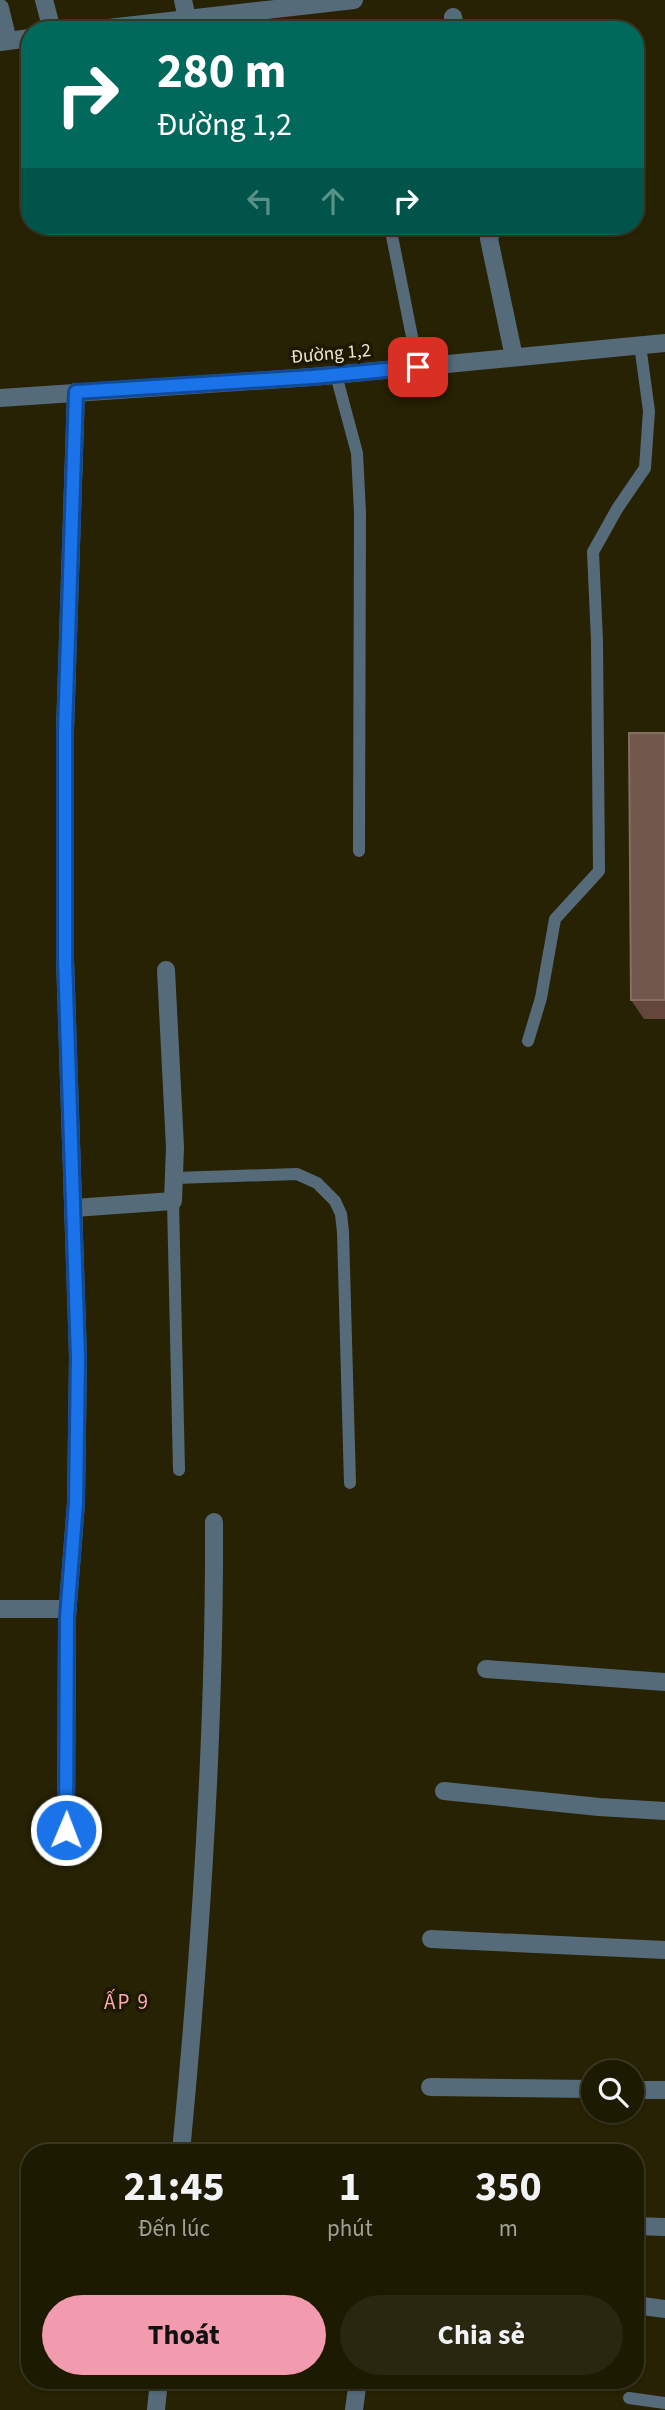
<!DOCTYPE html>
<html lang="vi">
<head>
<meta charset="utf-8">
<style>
  :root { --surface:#1d1a02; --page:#2a2711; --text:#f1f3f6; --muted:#a0a199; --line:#3b3824; --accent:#f29aae }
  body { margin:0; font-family:"Source Sans 3",sans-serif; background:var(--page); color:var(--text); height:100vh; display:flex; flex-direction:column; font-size:26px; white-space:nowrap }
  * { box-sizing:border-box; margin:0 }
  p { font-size:23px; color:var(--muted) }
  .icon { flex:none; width:38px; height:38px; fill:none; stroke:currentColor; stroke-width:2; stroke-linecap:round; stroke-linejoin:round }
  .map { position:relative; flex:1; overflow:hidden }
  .side { position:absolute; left:21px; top:2144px; width:623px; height:245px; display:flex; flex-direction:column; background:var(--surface); border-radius:28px; box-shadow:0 2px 5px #0004,0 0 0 2px var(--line) }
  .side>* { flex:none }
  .hud { position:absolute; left:21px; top:21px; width:623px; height:214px; border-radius:28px; box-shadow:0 2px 5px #0004,0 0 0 2px var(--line); background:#00695c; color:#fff; overflow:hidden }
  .tools { position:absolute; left:581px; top:2060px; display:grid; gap:14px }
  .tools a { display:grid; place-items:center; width:63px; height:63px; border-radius:50%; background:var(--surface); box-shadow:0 2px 5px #0004,0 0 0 2px var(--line); font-size:35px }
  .pin { position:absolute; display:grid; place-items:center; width:60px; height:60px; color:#fff; margin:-30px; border-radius:14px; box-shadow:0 4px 10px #0006 }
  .me { position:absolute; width:77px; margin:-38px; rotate:1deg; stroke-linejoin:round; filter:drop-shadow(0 0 5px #0008) }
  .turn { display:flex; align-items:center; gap:24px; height:147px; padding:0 21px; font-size:32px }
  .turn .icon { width:91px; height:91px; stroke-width:2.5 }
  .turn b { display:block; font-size:49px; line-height:60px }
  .lanes { display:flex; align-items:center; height:66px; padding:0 21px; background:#0003; justify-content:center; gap:35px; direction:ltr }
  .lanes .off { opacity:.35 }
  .eta { display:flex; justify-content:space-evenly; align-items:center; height:119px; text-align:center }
  .eta b { font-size:42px; font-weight:700; line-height:49px }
  .action { display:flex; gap:14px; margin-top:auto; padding:14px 21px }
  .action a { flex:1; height:80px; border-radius:42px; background:var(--accent); color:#111; font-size:28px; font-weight:700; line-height:80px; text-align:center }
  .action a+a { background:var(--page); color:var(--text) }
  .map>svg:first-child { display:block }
</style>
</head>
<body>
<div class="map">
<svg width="665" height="2410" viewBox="0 0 665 2410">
  <rect width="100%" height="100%" fill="#272203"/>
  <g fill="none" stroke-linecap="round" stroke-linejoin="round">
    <path stroke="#566b7a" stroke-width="12" d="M390,226l28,141
      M336,375l21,78 3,59 -1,339
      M528,1041l13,-43 14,-79 44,-48 -2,-230 -4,-89 24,-43 28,-41 4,-57 -9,-66
      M175,1178l122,-4 20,9 18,18 6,13 2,18 7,251
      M173,1201l6,269
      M629,2398l36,5"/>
    <path stroke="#566b7a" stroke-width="18" d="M44,0l8,30
      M183,0l4,18
      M0,8l8,33
      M453,17l3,13
      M91,30l263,-30
      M0,42l30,-4
      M493,226l-4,13 25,118
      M0,398l312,-21 353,-34
      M74,1208l99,-7 2,-54 -9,-177
      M0,1609h68
      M486,1669l179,13
      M444,1791l155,16 66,4
      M66,1830l1,-213 9,-114 2,-146 -13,-399v-227l11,-339
      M431,1939l234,11
      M430,2087l163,2
      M632,2090h33
      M181,2152c20,-209 34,-419 33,-630
      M635,2226l30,1
      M635,2305l30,4
      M156,2410l3,-30
      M354,2410l4,-30"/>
  </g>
  <path fill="#64463b" d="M665,733v286h-21l-13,-19z"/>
  <path fill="#72574c" stroke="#856e61" stroke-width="2" d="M629,733h36v267h-34z"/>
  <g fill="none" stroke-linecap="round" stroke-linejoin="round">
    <defs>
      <path id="route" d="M66,1830l1,-213 9,-114 2,-146 -13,-399v-227l11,-339 236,-15 106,-10"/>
    </defs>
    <use href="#route" stroke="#114b97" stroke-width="18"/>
    <use href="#route" stroke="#1a73e8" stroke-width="12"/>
  </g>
  <g text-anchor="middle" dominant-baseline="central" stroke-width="7" stroke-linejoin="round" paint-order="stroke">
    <g font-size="19" fill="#e9e6d4" stroke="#1e1800">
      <text transform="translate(331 354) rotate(-5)">Đường 1,2</text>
    </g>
    <g font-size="21" letter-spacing="2" fill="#fba8bb" stroke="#1e1800">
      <text x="127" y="2002">ẤP 9</text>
    </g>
  </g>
</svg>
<div class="tools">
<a><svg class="icon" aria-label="search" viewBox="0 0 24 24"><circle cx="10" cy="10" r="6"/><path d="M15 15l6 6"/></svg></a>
</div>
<div class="pin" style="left:418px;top:367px;background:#d93025"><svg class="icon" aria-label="arrive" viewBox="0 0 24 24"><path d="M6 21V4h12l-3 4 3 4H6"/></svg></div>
<svg class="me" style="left:66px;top:1830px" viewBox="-20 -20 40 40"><circle r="17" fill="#1a73e8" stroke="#fff" stroke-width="3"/><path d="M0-11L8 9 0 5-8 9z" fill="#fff"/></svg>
<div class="hud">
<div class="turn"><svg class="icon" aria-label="right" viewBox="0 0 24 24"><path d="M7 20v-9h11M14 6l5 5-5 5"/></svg><div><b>280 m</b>Đường 1,2</div></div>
<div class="lanes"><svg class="icon off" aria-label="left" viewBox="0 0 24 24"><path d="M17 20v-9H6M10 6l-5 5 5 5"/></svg><svg class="icon off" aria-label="ahead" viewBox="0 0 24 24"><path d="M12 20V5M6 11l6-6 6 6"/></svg><svg class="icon" aria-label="right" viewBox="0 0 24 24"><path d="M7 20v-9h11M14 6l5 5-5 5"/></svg></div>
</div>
<section class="side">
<div class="eta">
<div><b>21:45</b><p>Đến lúc</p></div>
<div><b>1</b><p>phút</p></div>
<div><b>350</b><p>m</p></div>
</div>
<div class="action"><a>Thoát</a><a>Chia sẻ</a></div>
</section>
</div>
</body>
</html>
